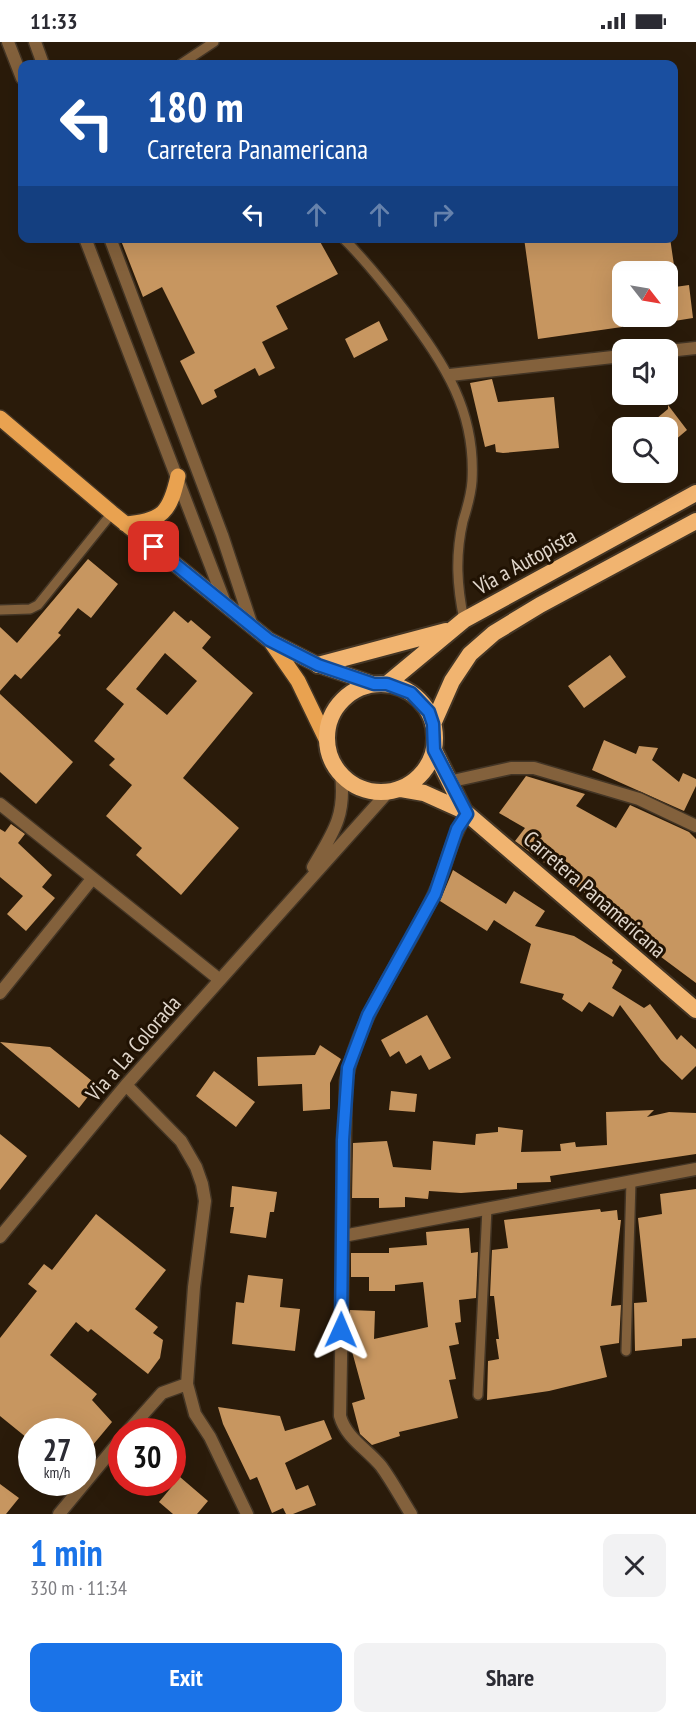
<!DOCTYPE html>
<html lang="en">
<head>
<meta charset="utf-8">
<style>
  :root { --surface:#fff; --page:#f2f2f3; --text:#2b2b33; --muted:#7c7c81; --accent:#1a73e8 }
  body { margin:0; font-family:"PT Sans Narrow",sans-serif; background:var(--page); color:var(--text); height:100vh; display:flex; flex-direction:column; font-size:22px; white-space:nowrap }
  * { box-sizing:border-box; margin:0 }
  p { font-size:20px; color:var(--muted) }
  .icon { flex:none; width:33px; height:33px; fill:none; stroke:currentColor; stroke-width:2; stroke-linecap:round; stroke-linejoin:round }
  .map { position:relative; height:1472px; overflow:hidden }
  .drawer { display:flex; flex-direction:column; background:var(--surface); flex:1 }
  .drawer>* { flex:none }
  .top-card { position:absolute; left:18px; top:18px; width:660px; height:183px; border-radius:12px; box-shadow:0 6px 24px #0002; background:#1a4fa0; color:#fff; overflow:hidden }
  .needle { width:39px; rotate:121deg }
  .buttons { position:absolute; left:612px; top:219px; display:grid; gap:12px }
  .buttons a { display:grid; place-items:center; width:66px; height:66px; border-radius:12px; background:var(--surface); box-shadow:0 6px 24px #0002; font-size:30px }
  .speed { position:absolute; left:18px; top:1376px; display:flex; gap:12px; font-size:30px; font-weight:700; text-align:center }
  .speed>* { display:grid; place-content:center; width:78px; height:78px; border-radius:50%; background:var(--surface); box-shadow:0 6px 24px #0002; line-height:1 }
  .speed small { font-size:15px; font-weight:400 }
  .speed .limit { border:9px solid #d22; background:#fff; color:#111 }
  .pin { position:absolute; display:grid; place-items:center; width:51px; height:51px; color:#fff; margin:-26px; border-radius:12px; box-shadow:0 3px 9px #0006 }
  .me { position:absolute; width:66px; margin:-33px; rotate:1deg; stroke-linejoin:round; filter:drop-shadow(0 0 4px #0008) }
  .turn { display:flex; align-items:center; gap:21px; height:126px; padding:0 30px; font-size:27px }
  .turn .icon { width:78px; height:78px; stroke-width:2.5 }
  .turn b { display:block; font-size:42px; line-height:51px }
  .lanes { display:flex; align-items:center; height:57px; padding:0 30px; background:#0003; justify-content:center; gap:30px; direction:ltr }
  .lanes .off { opacity:.35 }
  .round { display:grid; place-items:center; flex:none; width:63px; height:63px; border-radius:12px; background:var(--page) }
  .headline { display:flex; align-items:center; justify-content:space-between; height:102px; padding:0 30px }
  h1 { font-size:36px; font-weight:700; line-height:45px; color:var(--accent) }
  .primary-button { display:flex; gap:12px; margin-top:auto; padding:12px 30px }
  .primary-button a { flex:1; height:69px; border-radius:12px; background:var(--accent); color:#fff; font-size:24px; font-weight:700; line-height:69px; text-align:center }
  .primary-button a+a { background:var(--page); color:var(--text) }
  .status { display:flex; justify-content:space-between; align-items:center; height:42px; padding:0 30px; background:var(--surface); direction:ltr }
  .status svg { height:16px; fill:currentColor }
  .map>svg:first-child { display:block }
</style>
</head>
<body>
<div class="status"><b>11:33</b><svg viewBox="0 0 49 12"><path d="M0 12V9h3v3zM5 12V6h3v6zM10 12V3h3v9zM15 12V0h3v12zM26 1h20v11H26zM47 4h2v5h-2z"/></svg></div>
<div class="map">
<svg width="696" height="1472" viewBox="0 0 696 1472">
  <rect width="100%" height="100%" fill="#2a1b0a"/>
  <path fill="#c79660" fill-rule="evenodd" d="M120,196h198l20,36 -62,32 12,23 -26,13 13,26 -16,8 -4,-8 -41,22 3,7 -15,8 -22,-44 15,-8 -33,-66 -19,10z
    M524,196h146l5,34h-53v55l-84,12z
    M689,243l4,33 -25,4v-34z
    M379,279l9,19 -34,18 -9,-19z
    M492,337l6,23 56,-5 5,51 -56,5 -7,-1 -1,-8 -10,3 -15,-64z
    M668,363l19,25 -19,16v-18h-23l23,-19z
    M88,517l30,25 -27,34 -13,-10 -20,25 3,2 -40,44 -6,-5 -15,17v-64l17,16z
    M174,569l14,12 3,-3 20,17 -9,11 51,45 -70,85 56,50 -58,67 -45,-40 6,-7 -36,-32 26,-31 -23,-20 6,-6 -21,-18 30,-37 -18,-15zM165,611l32,28 -30,34 -31,-26z
    M610,613l16,22 -42,31 -16,-22z
    M0,652l73,68 -37,42 -36,-32z
    M604,698l32,14 3,-8 19,2 -6,12 27,22 4,-9 13,6v7l-12,25 -92,-41z
    M526,734l59,18 -9,12 40,22 14,-23 59,27 7,7v144l-39,-29 1,-2 -68,-65 -5,6 -70,-52 10,-13 -26,-15z
    M11,782l14,10 -7,9 34,32 -10,12 13,11 -29,33 -19,-17 16,-18 -23,-19v-48l5,3z
    M453,828l53,34 8,-13 31,20 -10,15 39,10 39,24 -1,3 10,7 -10,18 32,20 6,-4 27,36 4,-5 15,14v17l-14,14 -21,-20 -41,-55 -7,12 -24,-15 -7,10 -20,-13 2,-5 -44,-11 11,-39 -37,-24 -7,11 -47,-30z
    M427,973l24,43 -22,12 -8,-15 -15,9 -7,-13 -9,6 -9,-17z
    M0,1000l50,5 47,38 -18,23z
    M320,1003l21,14 -11,24v26l-27,2 -1,-27 -44,2 -1,-29 58,-2z
    M214,1029l41,31 -19,25 -40,-31z
    M391,1049l26,3 -2,18 -26,-2z
    M654,1068l-7,7 22,-5 27,1v41l-146,22 1,6 -34,1v6l-56,4 -32,-2 -1,8 -23,-2v10l-26,1v-10h-27l1,-55 34,-2 6,26 38,3 2,-29 42,4 1,-11 22,-2v-5l25,3 -2,22 40,-1 -1,-7 15,-2 1,5 31,-2 -1,-33z
    M0,1092l27,22 -27,34z
    M232,1144l45,6 -3,20h-4l-4,26 -36,-5 4,-26h-4z
    M696,1147v149l-14,1v7l-47,5 -1,-48 13,-1 -9,-84 24,-4 -2,-20z
    M600,1167l1,3 16,-2 1,10h3l-10,86 10,-1 -2,38 -19,3 7,31 -58,14 -62,9 1,-39 11,-2 -3,-20h3l-5,-43h-4l2,-46 16,-2 -4,-28z
    M96,1172l70,56 -31,39 23,18 -5,6 10,7 -3,18 -12,16 -57,-45 -3,3 -12,-10 -26,33 47,39 -5,6 20,22 -30,36v-27h-50v11l-32,-26v-78l37,-47 -9,-7 16,-20 8,6z
    M469,1186l2,25 7,-1 -2,46 -17,2 2,22 -6,1 4,21 -10,2 7,33 -7,1 9,38 -59,14 1,4 -28,9 -12,-11 -8,-31 13,-4 -15,-55v-34l25,1 -1,28 54,-12 -5,-45 -28,3v6h-26v-14h-18v-24h38v-5l38,-3 -1,-13z
    M248,1233l35,4 -3,28 20,2 -5,42 -63,-7 4,-42 8,1z
    M218,1365l62,9 5,15 39,-11 8,19 -47,24 11,27 12,-5 8,20 -23,9h-7l-3,-6 -11,5 -15,-36 -7,3 -27,-56z
    M180,1435l28,24 -11,13h-24l-14,-12z
    M0,1442l19,14 -13,16h-6z"/>
  <g fill="none" stroke-linecap="round" stroke-linejoin="round">
    <defs>
      <path id="service" d="M181,22l33,-22
        M343,196c23,23 43,48 62,73 40,54 71,100 67,170 -1,15 -5,27 -9,40 -8,35 -6,65 1,99
        M0,568l30,-1 8,-4 74,-92
        M626,1309l5,-170
        M478,1353l9,-187"/>
      <path id="minor" d="M8,0l14,36
        M35,0l8,22
        M85,196l140,365
        M110,196l112,297 30,91
        M668,309l28,-3
        M450,333l172,-19
        M448,740l63,-14h23l105,31 57,27
        M0,762l220,176
        M313,825c20,-34 33,-51 28,-92
        M0,951l92,-114
        M126,1043l55,56 15,26 6,17 3,17 -11,86 -7,97 8,30 15,23 37,77
        M343,1194l353,-67
        M0,1195l126,-152 262,-293
        M128,1389l34,-38 25,-9
        M59,1472l63,-76
        M411,1472c-10,-16 -19,-33 -30,-48 -14,-17 -35,-28 -41,-50l6,-335c13,-69 60,-124 88,-187 13,-27 16,-55 33,-80"/>
      <path id="primary" d="M0,376l112,95 157,127 49,25 56,19
        M125,482c38,-3 45,-12 53,-48
        M271,600l27,39 28,58"/>
      <path id="trunk" d="M318,623l128,-34
        M327 696a54 54 0 1 1 108 0a54 54 0 1 1-108 0Z
        M387,642l77,-64 232,-127
        M433,682l19,-43 18,-27 24,-21 46,-28 156,-84
        M434,708l30,61
        M401,747l23,4 40,18 232,199"/>
    </defs>
    <use href="#service" stroke="#433525" stroke-width="12"/>
    <use href="#minor" stroke="#433525" stroke-width="15"/>
    <use href="#primary" stroke="#433525" stroke-width="18"/>
    <use href="#trunk" stroke="#433525" stroke-width="20"/>
    <use href="#service" stroke="#83613c" stroke-width="9"/>
    <use href="#minor" stroke="#83613c" stroke-width="12"/>
    <use href="#primary" stroke="#e9a250" stroke-width="15"/>
    <use href="#trunk" stroke="#f1b470" stroke-width="16"/>
  </g>
  <g fill="none" stroke-linecap="round" stroke-linejoin="round">
    <defs>
      <path id="route" d="M154,505l115,93 49,25 56,19h13l24,9 18,19 4,12 1,26 33,64 -10,15 -22,65 -67,121 -20,53 -5,72 -2,190"/>
    </defs>
    <use href="#route" stroke="#114b97" stroke-width="15"/>
    <use href="#route" stroke="#1a73e8" stroke-width="10"/>
  </g>
  <g text-anchor="middle" dominant-baseline="central" stroke-width="6" stroke-linejoin="round" paint-order="stroke">
    <g font-size="22" fill="#e0d6cb" stroke="#201203">
      <text transform="translate(525 519) rotate(-29)">Vía a Autopista</text>
      <text transform="translate(595 852) rotate(41)">Carretera Panamericana</text>
      <text transform="translate(133 1006) rotate(-49)">Via a La Colorada</text>
    </g>
  </g>
</svg>
<div class="buttons">
<a><svg class="needle" viewBox="-14 -14 28 28"><path d="M0-13l5 13h-10z" fill="#e53935"/><path d="M0 13l5-13h-10z" fill="#7c7c81"/></svg></a>
<a><svg class="icon" aria-label="sound" viewBox="0 0 24 24"><path d="M4 9h4l5-4v14l-5-4H4zM17 9q2 3 0 6"/></svg></a>
<a><svg class="icon" aria-label="search" viewBox="0 0 24 24"><circle cx="10" cy="10" r="6"/><path d="M15 15l6 6"/></svg></a>
</div>
<div class="speed"><div>27<small>km/h</small></div><div class="limit">30</div></div>
<div class="pin" style="left:154px;top:505px;background:#d93025"><svg class="icon" aria-label="arrive" viewBox="0 0 24 24"><path d="M6 21V4h12l-3 4 3 4H6"/></svg></div>
<svg class="me" style="left:341px;top:1288px" viewBox="-20 -20 40 40"><path d="M0-17L14 15 0 8-14 15z" fill="#1a73e8" stroke="#fff" stroke-width="4"/></svg>
<div class="top-card">
<div class="turn"><svg class="icon" aria-label="left" viewBox="0 0 24 24"><path d="M17 20v-9H6M10 6l-5 5 5 5"/></svg><div><b>180 m</b>Carretera Panamericana</div></div>
<div class="lanes"><svg class="icon" aria-label="left" viewBox="0 0 24 24"><path d="M17 20v-9H6M10 6l-5 5 5 5"/></svg><svg class="icon off" aria-label="ahead" viewBox="0 0 24 24"><path d="M12 20V5M6 11l6-6 6 6"/></svg><svg class="icon off" aria-label="ahead" viewBox="0 0 24 24"><path d="M12 20V5M6 11l6-6 6 6"/></svg><svg class="icon off" aria-label="right" viewBox="0 0 24 24"><path d="M7 20v-9h11M14 6l5 5-5 5"/></svg></div>
</div>
</div>
<section class="drawer">
<div class="headline"><div><h1>1 min</h1><p>330 m · 11:34</p></div><a class="round"><svg class="icon" aria-label="close" viewBox="0 0 24 24"><path d="M6 6l12 12M18 6L6 18"/></svg></a></div>
<div class="primary-button"><a>Exit</a><a>Share</a></div>
</section>
</body>
</html>
